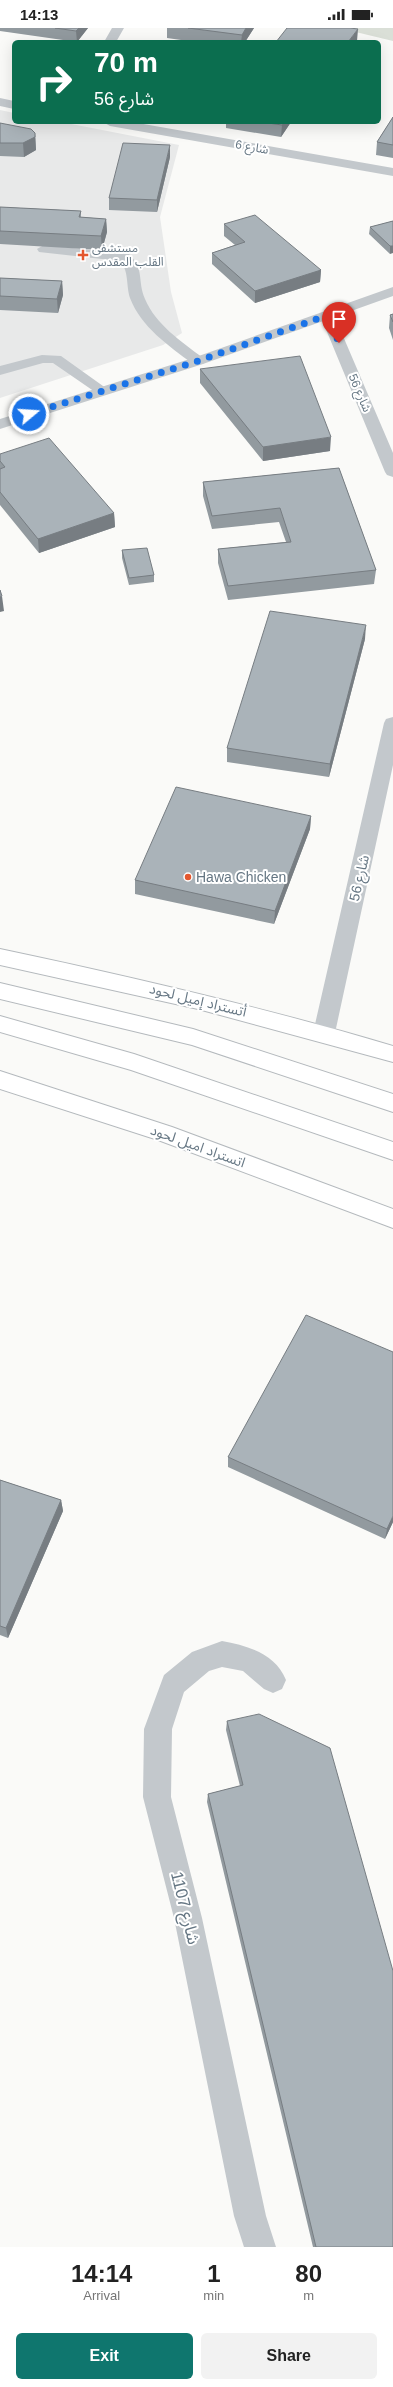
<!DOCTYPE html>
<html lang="en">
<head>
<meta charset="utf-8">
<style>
  :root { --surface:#fff; --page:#f2f2f2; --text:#222; --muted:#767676; --accent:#0f766e }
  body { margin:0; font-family:Helvetica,"Noto Sans Arabic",sans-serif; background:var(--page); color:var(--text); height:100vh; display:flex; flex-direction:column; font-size:15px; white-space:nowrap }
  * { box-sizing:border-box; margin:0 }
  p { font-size:13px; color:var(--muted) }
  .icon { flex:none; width:22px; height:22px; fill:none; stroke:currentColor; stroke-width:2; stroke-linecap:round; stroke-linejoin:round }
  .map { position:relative; height:2219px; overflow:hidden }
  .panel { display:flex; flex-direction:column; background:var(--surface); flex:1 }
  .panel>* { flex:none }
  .guide { position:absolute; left:12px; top:12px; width:369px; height:84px; border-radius:6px; box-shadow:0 4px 16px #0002; background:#0b6e4f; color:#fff; overflow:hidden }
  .pin { position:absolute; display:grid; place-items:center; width:34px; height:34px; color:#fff; margin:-41px -17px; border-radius:50% 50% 50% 0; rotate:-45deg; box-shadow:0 0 4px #0007 }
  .pin .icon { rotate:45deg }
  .me { position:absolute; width:44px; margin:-22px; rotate:72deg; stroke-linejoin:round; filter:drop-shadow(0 0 3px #0008) }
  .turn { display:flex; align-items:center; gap:14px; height:84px; padding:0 16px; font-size:18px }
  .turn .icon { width:52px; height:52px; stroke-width:2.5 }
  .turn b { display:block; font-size:28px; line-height:34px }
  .eta { display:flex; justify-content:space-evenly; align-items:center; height:68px; text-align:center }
  .eta b { font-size:24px; font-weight:600; line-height:28px }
  .primary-button { display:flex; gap:8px; margin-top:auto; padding:8px 16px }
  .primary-button a { flex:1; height:46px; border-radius:6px; background:var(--accent); color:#fff; font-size:16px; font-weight:600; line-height:46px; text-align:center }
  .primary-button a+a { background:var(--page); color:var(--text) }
  .status { display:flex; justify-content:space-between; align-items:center; height:28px; padding:0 20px; background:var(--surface); direction:ltr }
  .status svg { height:11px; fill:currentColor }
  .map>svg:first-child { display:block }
</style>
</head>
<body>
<div class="status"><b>14:13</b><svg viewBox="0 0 49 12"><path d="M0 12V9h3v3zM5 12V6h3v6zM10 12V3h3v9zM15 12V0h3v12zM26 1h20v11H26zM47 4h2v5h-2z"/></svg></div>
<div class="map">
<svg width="393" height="2219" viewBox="0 0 393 2219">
  <rect width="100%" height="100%" fill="#fafaf8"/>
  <path fill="#e8e9e9" d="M0,82l14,3v9h47l118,23 -19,72 11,75 11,41 -19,12 -163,53z"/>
  <path fill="#dadfd7" d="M339,0h54v13z"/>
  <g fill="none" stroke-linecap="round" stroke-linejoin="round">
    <defs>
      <path id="motorway" d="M0,921c132,28 263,58 393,97v16l-195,-53 -198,-44z
        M0,955l193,46 200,65v18l-201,-67 -192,-46z
        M0,988l134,38 259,88v18l-262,-90 -131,-38z
        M0,1043l172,56 221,82v19l-235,-88 -158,-51z"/>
    </defs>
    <use href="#motorway" stroke="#b4b9bd" stroke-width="2"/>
    <path fill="#c3c8cc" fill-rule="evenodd" d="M44,217l85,9c16,16 8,26 16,45 11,26 36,42 58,59l2,3 -2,3h-10c-24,-18 -52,-37 -63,-66 -4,-12 -1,-28 -10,-37l-81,-9 -2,-3z
      M42,327l19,1 49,35 -7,4 -5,-1 -45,-31h-10l-43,12v-9z"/>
    <path fill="#c3c8cc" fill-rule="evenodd" d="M112,0h12l-8,14h-12z
      M327,283l7,4 59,138v24l-6,-2 -2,-3 -65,-157z
      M393,689v48l-58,268 -4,6 -7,2 -7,-2 -4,-6 71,-310 2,-4z
      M222,1613c26,5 53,12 64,39l-4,9 -9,4 -9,-4 -21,-18 -21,-4 -13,4 -25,21 -12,37 -1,68 31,121 64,298 10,31h-32l-10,-31 -60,-298 -31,-121 1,-68 20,-54 28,-23z"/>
    <path fill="#c3c8cc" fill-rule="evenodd" d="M0,70l14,3v8l-14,-3z
      M103,94h29l261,46v8l-283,-50z
      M393,259v9l-190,68 -203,65v-10l193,-61z"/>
    <use href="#motorway" fill="#fff" fill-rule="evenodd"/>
  </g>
  <path fill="#929a9f" d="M0,0h88l-11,14 -77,-11z
    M167,0h87l-9,14h-50l-28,-4z
    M393,89v41l-17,-3 1,-13z
    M226,94h65l-10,15 -55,-9z
    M0,95l35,10 1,17 -12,7 -24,-1z
    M170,129l-13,55 -48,-2v-12z
    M0,179l81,4v6l25,2 1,13 -5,18 -102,-6z
    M393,193l-3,33 -21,-20 1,-7z
    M224,196l97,46 -1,12 -65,21 -43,-39v-11l23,-8 -11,-9z
    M0,250l62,3 1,14 -5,18 -58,-3z
    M393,286v26l-4,-12 1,-13z
    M200,341l130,82 -67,10 -63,-78z
    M0,426l114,59 1,14 -76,26 -39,-48z
    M339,440l37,102 -2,14 -146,16 -10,-37v-14l68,-7 -7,-20 -67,7 -9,-33v-14z
    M122,522l32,25v7l-25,3 -7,-27z
    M365,611l-36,138 -102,-15v-14z
    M311,788l-1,13 -36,95 -139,-30v-14z
    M228,1429l165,65 -8,17 -157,-72z
    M0,1452l61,20 2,11 -55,127 -8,-3z
    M227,1693l166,526h-80l-106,-445 1,-8 32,-8 -14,-56z"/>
  <path fill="#777d82" d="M79,0h9l-11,14 -1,-11z
    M246,0h8l-9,14h-4l1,-7z
    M358,1l-1,12 -1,1h-8z
    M284,94h7l-10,15 1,-12z
    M35,105l1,17 -12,7 -1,-14z
    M170,117v12l-13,55v-12z
    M106,191l1,13 -5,18 -1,-14z
    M390,218h3v7l-3,1z
    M321,242l-1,12 -65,21v-12z
    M62,253l1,14 -5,18 -1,-14z
    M331,409l-1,14 -67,10v-14z
    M114,485l1,14 -76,26 -1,-14z
    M2,568l2,15 -4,1v-15z
    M366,597l-1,14 -36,138 1,-13z
    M311,788l-1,13 -36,95 1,-13z
    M61,1472l2,11 -55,127 -2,-10z
    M393,1488v6l-8,17 2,-10z"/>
  <path fill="#aab3b9" stroke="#777d82" d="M55,0h24l-3,3z
    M188,0h58l-4,7z
    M287,0h63l8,1 -10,13h-72z
    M165,13l7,1h-8z
    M393,89v28l-16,-3z
    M261,94h23l-2,3z
    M0,95l31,6 4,4v4l-12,6h-23z
    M123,115l47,2 -13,55 -48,-2z
    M0,179l81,4 -2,6 27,2 -5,17 -101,-5z
    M255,187l66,55 -66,21 -43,-38 33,-11 -21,-18z
    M393,193v25h-3l-20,-19z
    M0,250l62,3 -5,18 -57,-3z
    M393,286v8l-3,-7z
    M300,328l31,81 -68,10 -63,-78z
    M49,410l65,75 -76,26 -38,-47v-23l5,-2 -5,-6v-7z
    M339,440l37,102 -148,16 -10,-37 73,-7 -11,-34 -68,8 -9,-34z
    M147,520l7,27 -25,3 -7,-28z
    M0,562l2,6 -2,1z
    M270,583l96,14 -36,139 -103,-16z
    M176,759l135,29 -36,95 -140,-31z
    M306,1287l87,37v164l-6,13 -159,-72z
    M0,1452l61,20 -55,128 -6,-2z
    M259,1686l71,34 63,223v276h-77l-108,-453 35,-9 -16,-64z"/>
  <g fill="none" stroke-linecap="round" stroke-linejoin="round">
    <path stroke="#1a73e8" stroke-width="7" stroke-dasharray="0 12.6" d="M29,386l169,-53 130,-46 11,28"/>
  </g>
  <g fill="#e4572e" stroke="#fff" stroke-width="1.5">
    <path d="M81 221h4v4h4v4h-4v4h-4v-4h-4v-4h4z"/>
    <circle cx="188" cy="849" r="4"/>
  </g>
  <g text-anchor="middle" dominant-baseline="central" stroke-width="4" stroke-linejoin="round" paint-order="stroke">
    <g font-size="12" fill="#657683" stroke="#fff">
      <text transform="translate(252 119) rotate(10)">شارع 6</text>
      <text transform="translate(360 365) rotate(67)">شارع 56</text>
    </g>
    <g font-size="12" fill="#657683" stroke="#fff" text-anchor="start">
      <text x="92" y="220">مستشفى<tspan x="92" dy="14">القلب المقدس</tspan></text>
    </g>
    <g font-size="14" fill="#657683" stroke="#fff" text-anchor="start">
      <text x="196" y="849">Hawa Chicken</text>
    </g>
    <g font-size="14" fill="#657683" stroke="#fff">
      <text transform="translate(359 850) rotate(-77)">شارع 56</text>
      <text transform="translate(198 972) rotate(14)">أتستراد إميل لحود</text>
      <text transform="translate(198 1118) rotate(20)">اتستراد اميل لحود</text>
    </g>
    <g font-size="17" fill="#657683" stroke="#fff">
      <text transform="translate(185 1880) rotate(76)">شارع 1107</text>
    </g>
  </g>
</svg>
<div class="pin" style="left:339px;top:315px;background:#d93025"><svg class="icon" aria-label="arrive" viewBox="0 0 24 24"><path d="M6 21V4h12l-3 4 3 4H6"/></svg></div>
<svg class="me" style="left:29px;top:386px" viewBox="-20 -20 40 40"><circle r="17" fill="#1a73e8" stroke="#fff" stroke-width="3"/><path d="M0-11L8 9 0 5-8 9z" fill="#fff"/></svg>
<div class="guide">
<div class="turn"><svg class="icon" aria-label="right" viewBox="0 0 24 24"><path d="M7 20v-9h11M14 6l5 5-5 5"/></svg><div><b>70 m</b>شارع 56</div></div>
</div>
</div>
<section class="panel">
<div class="eta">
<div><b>14:14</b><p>Arrival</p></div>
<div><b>1</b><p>min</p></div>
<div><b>80</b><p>m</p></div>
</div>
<div class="primary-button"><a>Exit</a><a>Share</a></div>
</section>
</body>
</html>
